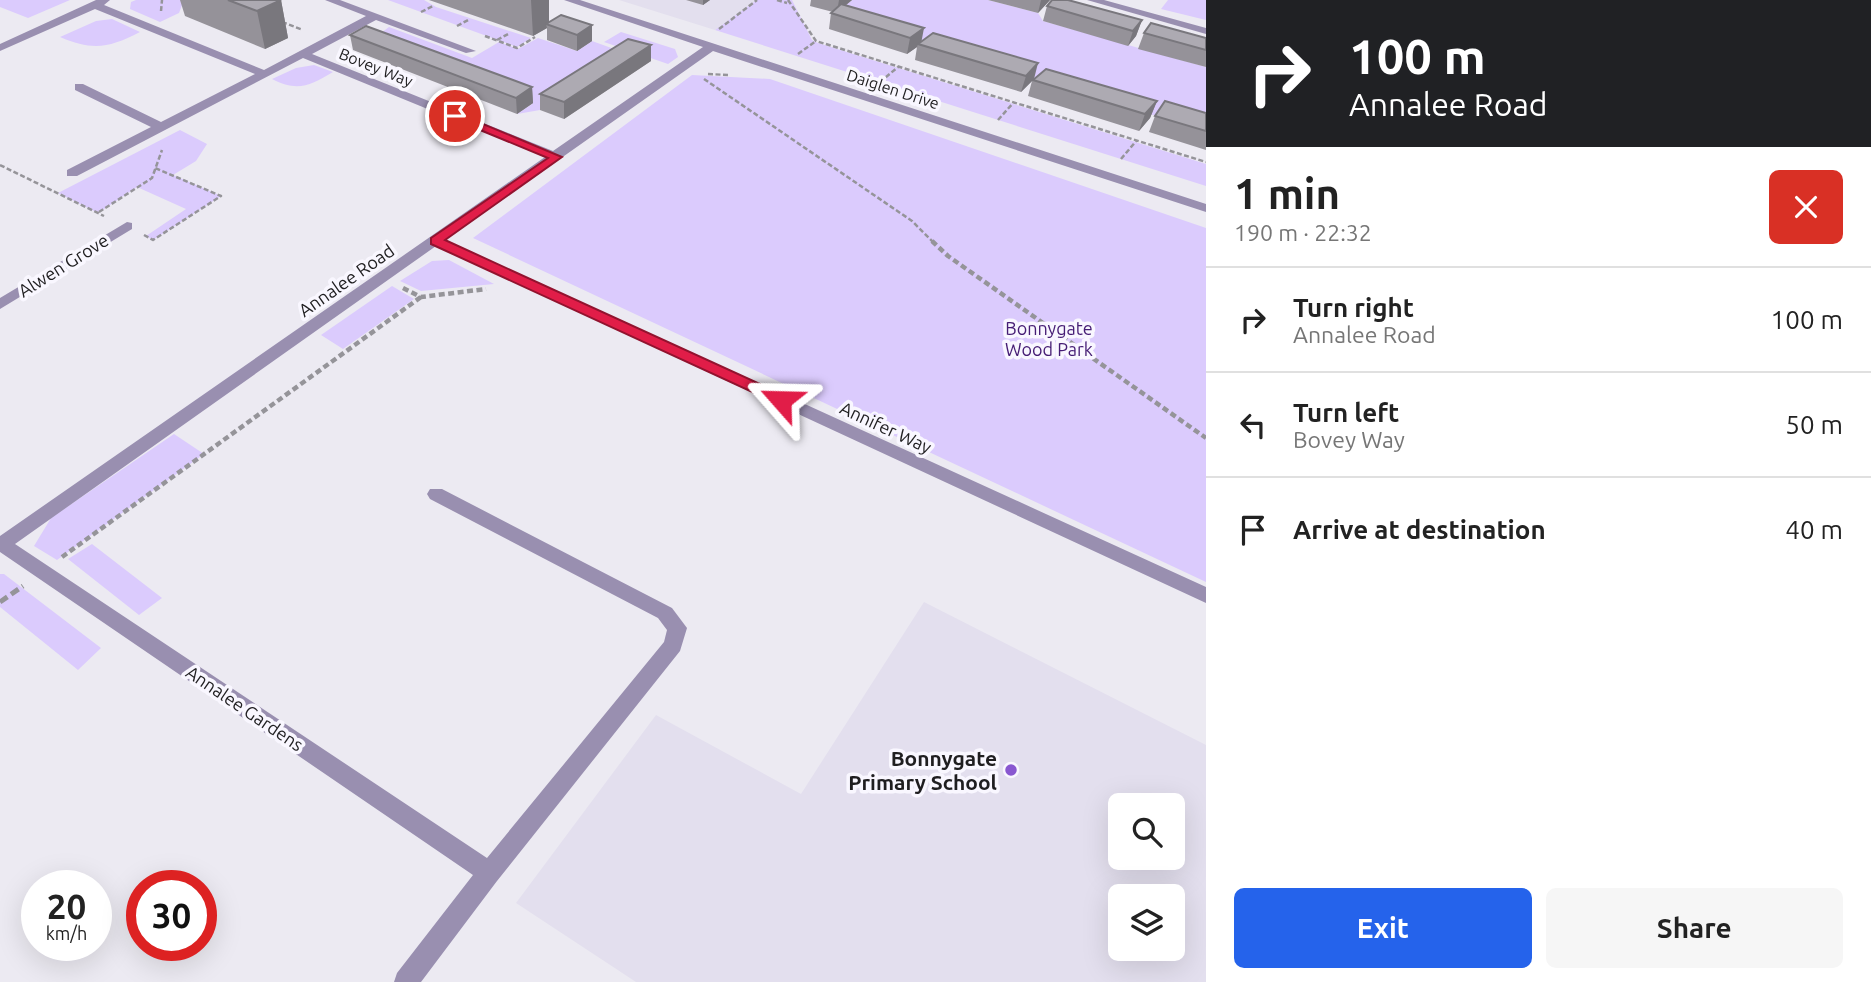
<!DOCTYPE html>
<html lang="en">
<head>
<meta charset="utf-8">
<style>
  :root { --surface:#fff; --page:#f6f6f6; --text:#222; --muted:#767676; --line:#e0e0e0; --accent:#2563eb }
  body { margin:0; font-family:Ubuntu,sans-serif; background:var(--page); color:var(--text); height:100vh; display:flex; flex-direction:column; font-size:26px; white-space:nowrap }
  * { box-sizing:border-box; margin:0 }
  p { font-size:23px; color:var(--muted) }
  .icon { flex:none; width:38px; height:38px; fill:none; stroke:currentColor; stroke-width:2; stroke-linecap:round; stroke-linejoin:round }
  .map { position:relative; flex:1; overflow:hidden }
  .drawer { display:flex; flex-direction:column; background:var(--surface); width:665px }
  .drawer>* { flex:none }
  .hud { background:#202124; color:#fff; overflow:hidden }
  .controls { position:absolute; left:1108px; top:793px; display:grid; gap:14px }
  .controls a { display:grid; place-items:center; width:77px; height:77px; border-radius:10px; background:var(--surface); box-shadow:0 7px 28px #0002; font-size:35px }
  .speed { position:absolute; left:21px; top:870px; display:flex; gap:14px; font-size:35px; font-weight:700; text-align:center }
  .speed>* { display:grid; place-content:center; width:91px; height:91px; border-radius:50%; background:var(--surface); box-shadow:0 7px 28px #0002; line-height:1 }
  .speed small { font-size:18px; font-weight:400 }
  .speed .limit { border:10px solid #d22; background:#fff; color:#111 }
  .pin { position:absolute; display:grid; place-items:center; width:60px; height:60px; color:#fff; margin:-30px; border:4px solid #fff; border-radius:50%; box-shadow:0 2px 7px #0007 }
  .me { position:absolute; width:77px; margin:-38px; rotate:295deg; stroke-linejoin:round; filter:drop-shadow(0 0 5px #0008) }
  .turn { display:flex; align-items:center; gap:24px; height:147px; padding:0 28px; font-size:32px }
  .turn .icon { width:91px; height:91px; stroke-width:2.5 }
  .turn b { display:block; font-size:49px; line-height:60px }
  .round { display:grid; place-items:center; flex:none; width:74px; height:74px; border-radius:10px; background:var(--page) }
  .summary { display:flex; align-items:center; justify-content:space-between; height:119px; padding:0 28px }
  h1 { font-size:42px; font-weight:700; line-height:52px }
  .primary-button { display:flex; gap:14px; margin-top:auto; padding:14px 28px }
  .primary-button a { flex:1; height:80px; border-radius:10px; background:var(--accent); color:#fff; font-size:28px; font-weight:700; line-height:80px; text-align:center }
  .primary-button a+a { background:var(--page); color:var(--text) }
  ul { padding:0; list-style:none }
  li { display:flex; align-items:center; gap:21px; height:105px; padding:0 28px; border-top:2px solid var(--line) }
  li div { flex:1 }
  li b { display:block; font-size:26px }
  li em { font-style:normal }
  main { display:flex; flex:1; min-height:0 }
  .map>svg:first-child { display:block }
</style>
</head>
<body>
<main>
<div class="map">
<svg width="1206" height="982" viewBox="0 0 1206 982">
  <rect width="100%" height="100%" fill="#eceaf2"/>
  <path fill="#e3dfee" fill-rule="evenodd" d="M619,0h138l-42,30z
    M924,602l282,143v237h-570l-120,-79 140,-188 145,79zM1172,805v53h-52v-53zM1120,896h52v52h-52z"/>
  <path fill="#dbcbfd" d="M0,0h70l-42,18 -28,-11z
    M136,0h48l-5,13 -19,9 -30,-13 1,-7z
    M388,0h36l12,7 95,31 -14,9z
    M757,0h35l20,40 6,3 388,121v22l-491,-156z
    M852,0h136l50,13 5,8 163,46v64l-368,-111 -1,-8z
    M1168,0h38v20l-45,-11z
    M112,19l28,13c-31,16 -47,19 -80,5l36,-16z
    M389,27l83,31 27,-16 19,7 20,-11 39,13 15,-10 36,13 -88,56 -23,4 15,-10 -163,-62z
    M621,32l54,17 3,8 -10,7 -64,-22z
    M314,65l19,7c-23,14 -36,20 -61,7l24,-11z
    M692,75l78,4 436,149v354l-733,-344z
    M180,130l27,14 -11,17 -23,14 48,21 -68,44 -7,-4 40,-27 -49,-22 -39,26 -40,-20z
    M449,260l45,24 -73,7 -21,-10 32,-20z
    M392,286l22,13 -71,50 -22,-14z
    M174,434l30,20 -147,106 -23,-14 17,-28z
    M92,544l70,54 -23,17 -71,-56z
    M0,574h4l97,74 -23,22 -78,-63z"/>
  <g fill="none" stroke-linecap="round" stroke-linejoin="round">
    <path stroke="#959499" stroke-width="2.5" stroke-dasharray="5 2.5" stroke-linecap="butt" d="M777,0l10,3
      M788,0l28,41 390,121
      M161,11l1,-11
      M421,12l12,-6
      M282,22l21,8
      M457,26l13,-7
      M719,29l38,-29
      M485,36l32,12 18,-11
      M497,40l13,-7
      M798,54l18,-13
      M708,74l20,1
      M704,79l208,142 22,22
      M880,82l18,-15
      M998,120l16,-18
      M1121,159l16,-19
      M0,165l104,51
      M99,212l53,-34 10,-28
      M144,235l9,5 68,-44 -66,-28"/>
    <path stroke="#959499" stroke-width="4.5" stroke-dasharray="6 3.5" stroke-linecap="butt" d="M932,241l16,15 258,182
      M403,288l18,9 65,-8
      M62,557l359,-260"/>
    <path stroke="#959499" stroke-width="5" stroke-dasharray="9 4.5" stroke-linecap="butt" d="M0,602l23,-16"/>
    <path fill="#998fb0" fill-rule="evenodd" d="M96,0h14l-6,5 160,65 102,-54 -41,-16h15l136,51 -10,2 -90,-33 -64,34 241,97 150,-104 -139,-47h16l626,204v8l-493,-161 -268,189 761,347v16l-770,-357 -421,298 472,314 177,-216 3,-12 -9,-12 -228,-119 -3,-5 3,-5h12l230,119 15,20 -7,23 -183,230 -76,101h-27l3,-9 76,-98 -473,-323v-16l545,-379 -242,-99 -226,118h-10v-6l84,-43 -76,-37v-6h8l78,38 94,-48 -160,-65 -95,42v-7z
      M1087,0h17l102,28v6z
      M127,222l5,1v6l-132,80v-11z"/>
  </g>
  <path fill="#959299" d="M180,0h101l7,38 -23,11 -80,-33z
    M429,0h120v23l43,2v16l-15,10 -30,-11v-12l-14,8z
    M686,0h24l-7,5z
    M811,0h41l-7,6 77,35 112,38 123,22 -7,17 -11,13 -111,-35 4,-15 -11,11 -106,-32 2,-13 -10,7 -78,-25 2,-16 2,-1 -23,-6z
    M988,0h62l-12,13z
    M1047,6l95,14 -6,16 -8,10 -85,-25z
    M1144,33l62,5v29l-68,-18z
    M350,35l182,52 1,16 -16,11 -164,-64z
    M651,45v16l-87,58 -24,-9v-16z
    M1206,113v37l-57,-18 6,-16z"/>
  <path fill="#79777d" d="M281,0l7,38 -23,11 -8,-38z
    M531,0h18v25l-3,-1 1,4 -14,8z
    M703,0h7l-7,5z
    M839,0h13l-15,12z
    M1041,0h9l-12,13z
    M1142,20l-6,16 -8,10 5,-15z
    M592,25v16l-15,10v-16z
    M924,28l-3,16h-3l-1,3 -10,7 3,-16z
    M651,45v16l-87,58v-17z
    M1038,63l-4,16 -13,13 5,-16z
    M532,87l1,16 -16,11 -1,-16z
    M1157,101l-7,17 -11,13 6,-17z"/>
  <path fill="#adaab2" stroke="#79777d" stroke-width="2" d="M228,0h53l-24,11z
    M1052,0h16l74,20 -9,11 -86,-25z
    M841,4l83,24 -14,10 -79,-25z
    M561,15l31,10 -15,10 -31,-11z
    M1151,23l55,15v12l-62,-17z
    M366,26l166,61 -16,11 -166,-63z
    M933,33l105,30 -12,13 -108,-32z
    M628,39l23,6 -87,57 -24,-8z
    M1046,69l111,32 -12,13 -112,-34z
    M1165,101l41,12v18l-51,-15z"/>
  <path fill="#e11d48" stroke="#92132f" stroke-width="2" d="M451,114h8l103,43 -117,83 341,156v7h-10l-345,-159v-6l117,-80 -97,-40z"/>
  <circle fill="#8957d0" stroke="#f9f7ff" stroke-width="2.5" cx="1011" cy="770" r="7"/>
  <g text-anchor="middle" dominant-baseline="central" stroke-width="7" stroke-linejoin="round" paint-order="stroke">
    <g font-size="16" fill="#1f1e20" stroke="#f9f7ff">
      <text transform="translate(376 67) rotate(22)">Bovey Way</text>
      <text transform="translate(893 89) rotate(18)">Daiglen Drive</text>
    </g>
    <g font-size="18" fill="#1f1e20" stroke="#f9f7ff">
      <text transform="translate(63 265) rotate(-32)">Alwen Grove</text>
      <text transform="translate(346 280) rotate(-35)">Annalee Road</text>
      <text transform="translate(886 427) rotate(25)">Annifer Way</text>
      <text transform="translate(245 708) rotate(34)">Annalee Gardens</text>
    </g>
    <g font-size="18" fill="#451c74" stroke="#f9f7ff">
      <text x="1049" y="328">Bonnygate<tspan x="1049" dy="21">Wood Park</tspan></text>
    </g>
    <g font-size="21" font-weight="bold" fill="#1f1e20" stroke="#f9f7ff" text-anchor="end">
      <text x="997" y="758">Bonnygate<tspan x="997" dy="24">Primary School</tspan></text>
    </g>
  </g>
</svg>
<div class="controls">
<a><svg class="icon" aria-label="search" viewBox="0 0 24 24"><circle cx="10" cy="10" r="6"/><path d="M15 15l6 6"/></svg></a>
<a><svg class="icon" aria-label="layers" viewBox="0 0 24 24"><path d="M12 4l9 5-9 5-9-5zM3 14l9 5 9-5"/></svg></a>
</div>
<div class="speed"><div>20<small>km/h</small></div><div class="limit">30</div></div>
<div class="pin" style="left:455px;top:116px;background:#d93025"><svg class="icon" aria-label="arrive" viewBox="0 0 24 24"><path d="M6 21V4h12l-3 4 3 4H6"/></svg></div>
<svg class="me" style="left:781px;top:400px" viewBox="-20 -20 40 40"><path d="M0-17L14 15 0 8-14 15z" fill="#e11d48" stroke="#fff" stroke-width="4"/></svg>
</div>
<section class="drawer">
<div class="hud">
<div class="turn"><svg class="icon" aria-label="right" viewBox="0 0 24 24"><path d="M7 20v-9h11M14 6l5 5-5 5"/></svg><div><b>100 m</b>Annalee Road</div></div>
</div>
<div class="summary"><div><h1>1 min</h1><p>190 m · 22:32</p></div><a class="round" style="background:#d93025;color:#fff"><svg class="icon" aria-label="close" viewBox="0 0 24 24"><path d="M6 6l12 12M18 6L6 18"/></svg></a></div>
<ul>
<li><svg class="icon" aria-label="right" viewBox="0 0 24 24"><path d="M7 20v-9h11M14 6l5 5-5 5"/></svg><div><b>Turn right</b><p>Annalee Road</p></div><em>100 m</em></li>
<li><svg class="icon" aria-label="left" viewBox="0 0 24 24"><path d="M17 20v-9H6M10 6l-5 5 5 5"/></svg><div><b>Turn left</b><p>Bovey Way</p></div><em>50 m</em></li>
<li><svg class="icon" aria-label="arrive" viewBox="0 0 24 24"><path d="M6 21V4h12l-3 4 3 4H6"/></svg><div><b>Arrive at destination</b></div><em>40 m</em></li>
</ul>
<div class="primary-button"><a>Exit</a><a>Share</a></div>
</section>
</main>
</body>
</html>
